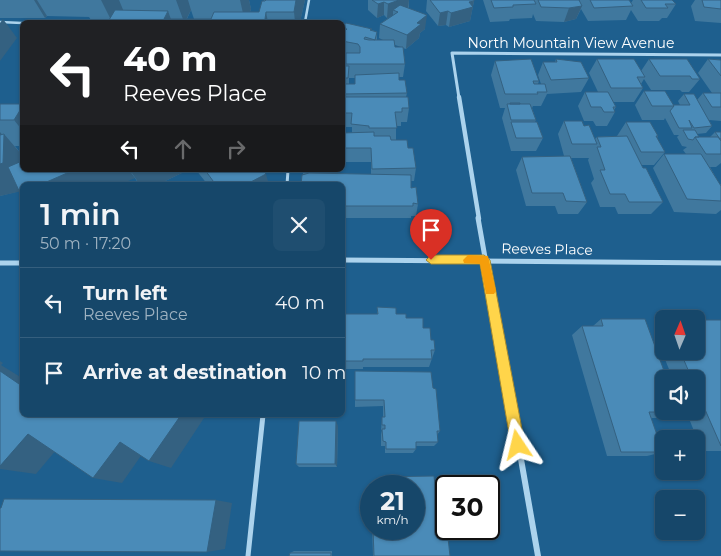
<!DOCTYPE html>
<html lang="en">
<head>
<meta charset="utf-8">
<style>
  :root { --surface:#16476a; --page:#1f4e70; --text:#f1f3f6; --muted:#9eb2c1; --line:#355f7e }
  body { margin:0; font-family:Montserrat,sans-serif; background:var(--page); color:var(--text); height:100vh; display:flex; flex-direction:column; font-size:19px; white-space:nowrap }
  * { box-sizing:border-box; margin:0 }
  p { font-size:16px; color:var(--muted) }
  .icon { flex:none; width:28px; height:28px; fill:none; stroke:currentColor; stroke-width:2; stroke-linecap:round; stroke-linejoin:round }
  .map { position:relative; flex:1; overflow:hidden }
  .details { position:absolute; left:20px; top:182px; width:325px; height:235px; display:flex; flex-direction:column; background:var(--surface); border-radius:8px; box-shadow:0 1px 4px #0004,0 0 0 1px var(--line) }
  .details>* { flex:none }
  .guide { position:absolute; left:20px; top:20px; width:325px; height:152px; border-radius:8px; box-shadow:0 1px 4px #0004,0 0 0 1px var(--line); background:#202124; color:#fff; overflow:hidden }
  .needle { width:32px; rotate:2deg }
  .tools { position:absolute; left:655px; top:310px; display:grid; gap:10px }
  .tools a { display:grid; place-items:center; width:50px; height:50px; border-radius:8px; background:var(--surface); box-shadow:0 1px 4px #0004,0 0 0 1px var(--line); font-size:25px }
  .speed { position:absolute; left:360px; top:475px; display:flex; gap:10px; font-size:25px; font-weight:700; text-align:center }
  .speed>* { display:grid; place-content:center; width:65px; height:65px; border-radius:50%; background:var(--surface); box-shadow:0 1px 4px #0004,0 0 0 1px var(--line); line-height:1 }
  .speed small { font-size:12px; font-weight:400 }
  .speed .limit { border:2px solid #111; border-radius:8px; background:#fff; color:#111 }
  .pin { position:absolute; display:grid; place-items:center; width:42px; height:42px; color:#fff; margin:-51px -21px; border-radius:50% 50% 50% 0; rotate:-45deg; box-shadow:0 0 5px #0007 }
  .pin .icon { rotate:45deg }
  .me { position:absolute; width:55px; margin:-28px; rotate:350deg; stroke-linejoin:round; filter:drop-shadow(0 0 4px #0008) }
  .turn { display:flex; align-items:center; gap:18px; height:105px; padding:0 20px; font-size:22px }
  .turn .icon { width:65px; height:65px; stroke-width:2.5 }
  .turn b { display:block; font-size:35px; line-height:42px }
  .lanes { display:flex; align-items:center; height:48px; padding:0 20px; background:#0003; justify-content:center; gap:25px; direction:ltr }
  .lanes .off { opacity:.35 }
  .round { display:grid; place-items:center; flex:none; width:52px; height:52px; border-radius:8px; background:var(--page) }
  .head { display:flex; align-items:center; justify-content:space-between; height:85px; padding:0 20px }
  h1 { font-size:30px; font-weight:600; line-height:38px }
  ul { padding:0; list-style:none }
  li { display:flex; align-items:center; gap:15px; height:70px; padding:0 20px; border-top:1px solid var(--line) }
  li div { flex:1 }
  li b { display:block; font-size:19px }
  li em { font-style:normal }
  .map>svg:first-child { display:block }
</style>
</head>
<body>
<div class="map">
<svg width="721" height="556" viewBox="0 0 721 556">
  <rect width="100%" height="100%" fill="#1e5f8e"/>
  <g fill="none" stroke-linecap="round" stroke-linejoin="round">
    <path stroke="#acd3ed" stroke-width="2.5" d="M0,22l22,1
      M305,22l4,-22"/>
    <path stroke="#acd3ed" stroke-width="3" d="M287,185l1,-15"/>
    <path stroke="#acd3ed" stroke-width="5" d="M248,556l15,-141"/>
    <path stroke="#acd3ed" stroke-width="3" d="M459,98l-7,-45 269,2"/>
    <path stroke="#acd3ed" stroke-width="4.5" d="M459,97l20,122"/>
    <path stroke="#acd3ed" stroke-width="5" d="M478,218l27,152
      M342,260l379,3
      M0,263h22"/>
    <path stroke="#acd3ed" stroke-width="6" d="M505,368l33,188"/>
  </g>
  <path fill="#40789e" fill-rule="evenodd" d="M0,0h249l2,9 -1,3h9l5,-12h41l-5,22h-237l28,-2 -2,-3 -42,-1 -2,2h-45zM191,10l3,9h-7z
    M368,0h41v8l16,21 -5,4 -1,5 -13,11 -3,-1 2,16 -2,13h-4v3l8,13 -1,4 3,11 -2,14h-6v4h-5v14l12,8 8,20 -2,13h-3v7l7,16 -2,12h-5v2h-69v-33l-39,-10v-5h29v4h39v-12h-29v-29h10v-6h-10v-61h4v-11l-4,-1v-26l30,2 5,2v8h6l-4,-2 1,-14 11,-8 -4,2 -3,-3 -7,3 -9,-8zM395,45l6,2h-6zM349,78h6v6h-6z
    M427,0h52h-5v1l-4,20 -21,6 -3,-2 -8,1 -12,-15z
    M483,0h96l1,1v-1h49l2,3 2,-3h39l4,4 -9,14h-5l-3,3h-21l-7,-11 -5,10 -38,1 -7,-12 -5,10 -12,3 -28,-1 -3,-7 -1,4 -22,1 -1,2 -19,1z
    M695,0h26v23l-26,-2 -4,-15z
    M556,59l33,19 -8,14 -34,2 -6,12h-8l-1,2 4,12 -1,2 8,16 -7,13h-25l-9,-33 3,-10h-5l-9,-33 4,-14 44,20 -1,3h3l-3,-9 5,-13h12z
    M597,59l44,12 8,-12 51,20 -11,13h-7l-2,-2h-29l-7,-11 -3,5 2,4 -9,14h-21l3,5 -2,3 1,2 -8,14h-11l-3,-5h-9l-6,-15 7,-14h13l-9,-19z
    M708,59l13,1v61l-12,-1 3,6 -6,7 -9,1 2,3h11l5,-5h6v31l-5,4h-6l10,18 1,-1v26l-5,4 -42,-2 -21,-44 11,-14h22l-3,-4 4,-3 -5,-1 -5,-9 2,-2h-5l-9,-17 -1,2h-22l-7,-15 9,-14 29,14h7l-2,-4 6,-7 13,6 6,-7h9l-14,-20z
    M0,104h22v42h-7l7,9v15h166l-31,15h-18l-4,-7 -113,7v11l-2,-5 -20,5z
    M564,121l20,5 11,13 2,-2 20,-1 9,-14 32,14 -1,2 8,14 -11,13h-13l22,37 -12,12h-33l-3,-7h-15l-9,-24 3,-4 -6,-19 2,-4 -1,2h-18l16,44 -9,12h-20l-3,-8h-29l-10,-36 6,-13 42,-1 -6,-22z
    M196,170h66l7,15h-61z
    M377,307l29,11 17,10 8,12 4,10 -6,17h-66v2h-21v-55h35z
    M601,319l79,93 -17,6h-12l12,34 -16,4h-40l-35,-121 10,-9h11z
    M721,320v131h-19l-16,-40h10v-32h-23l-18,-44 9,-5v21h32z
    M355,371l78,17 7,43 -3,4 1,7 -4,4h-18v3l-3,4h-28v-7h-4v-12l1,-4h-1l1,-13h1v-11l-28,1z
    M338,426l-1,41h-38l-3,-3z
    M434,476l3,29h8l1,12v12h1l3,27h-77l-1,-27h42v-43h-34v-7l1,-2z
    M294,551h38v5h-43l1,-3z"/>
  <path fill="#346181" d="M34,0h3l10,16 -2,2z
    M101,0h18l5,12 -12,10z
    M176,0h12l3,10 -6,12h-1z
    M240,0h9l2,9 -5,13h-1z
    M296,0h9l-5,22h-5l-1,-10z
    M399,0h10l-1,10h-15v6l-6,2 1,-14z
    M474,1l-4,20 -21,6 2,-14 18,-11z
    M384,2v13l-7,3 1,-14z
    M582,6l-6,13 -12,3 5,-14z
    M168,11l4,11 -8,-3z
    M448,11l-2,14 -8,1 2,-13z
    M266,12l2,10h-3v-3z
    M427,15l-2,14 -5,4 -1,5 -13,11 1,-14 10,-12z
    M3,19l14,19 -17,23v-38z
    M22,107v13h-1l1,2v8l-8,-10z
    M0,132l4,5v-3l18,21v36l-22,5z
    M74,170h55l6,8 -16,7h-76l-1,-1z
    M130,170h58l-31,15h-17z
    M266,174l3,11h-24z
    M0,361l3,2 -2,2 21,13v8l-22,-15z
    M181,415h25l-35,53 -22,-7z
    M336,421l2,5 -1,41 -2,-3z
    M28,434l34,9 -26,31 -36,-5v-3z
    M120,442l25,8 -23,33 -29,-5z
    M216,500l16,3 -7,46 -18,3z"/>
  <path fill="#4a8bb8" stroke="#346181" d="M266,0h30l-2,12h-28l-1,7v3h-202l3,-2h43l6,-10 53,1 -4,8h47l3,-7h45l3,-11h3z
    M372,0h27l-11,4 -4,-2 -6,2z
    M430,0h44v1l-5,1 4,5 -22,6 -3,-2 -8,2z
    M491,0h43l2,4 -23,1v2l-19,1z
    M538,0h41l3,6 -13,2 -28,-1z
    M590,0h39l4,6 -39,2z
    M641,0h31l4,4h-11l3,4h-22z
    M702,0h19v9l-17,-2z
    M400,5l27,10 -10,8 4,1 -14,11 -27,-11 18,-12 -5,-2z
    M346,23l26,6 -2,1 7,2 -2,8 -10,-3 -1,2 5,1h25l1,7h8l2,17h-59v-11h14v-6l-2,-3 -16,-3v-7l5,-5 -5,-1z
    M531,59l8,22h-6l1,3h11l2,8h-10l1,2h-33l-10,-33z
    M556,59l25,3 8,16 -38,2 -8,-18h14z
    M597,59h37l11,18h-8l6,11h-32z
    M649,59h38l13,20h-8l-2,-3h-30z
    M708,59l13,1v16z
    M342,66h7l-1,12h-6z
    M399,73v7h6l2,13 -65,1v-10h13v-9z
    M644,91h21l9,15h-22z
    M585,92h23l8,15h-3l2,5h-11l-3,-5h-10z
    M703,93h18v14h-9z
    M684,94h10l18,32 -18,2 -5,-8 3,8h-13l-9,-17 4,-5 -1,-1h17z
    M342,97h66l1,11h-7v4h-7l2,16h-28v-2l-18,-2 1,-11h-10z
    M510,103h10v1h-10z
    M0,104h22v3l-8,13h-14z
    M507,104h23l6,16h-25z
    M564,121h18l2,5 5,-1 8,19h-25z
    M511,122h26l6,16h-27z
    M626,122h24l8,14h-2l9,16h-24z
    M683,130h12l4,7h-4l-2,3 -5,-1z
    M374,132v4h16l1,4h16l1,8h5l3,20 -44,1 -1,-21h-29v-15z
    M715,132h6v7h-1z
    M4,134l-1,29 -3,1v-29z
    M627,136l16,32h3l17,34h-34l-4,-8h-15l-10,-24h5l-8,-23h4l-4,-10z
    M695,137h23l3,4v13h-15z
    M664,154h37l20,32v15l-34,-2z
    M570,156l17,46 -21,-1 -3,-8h-31l-10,-36z
    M22,161v9h52l-32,14 1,1h-21v10h-1l-13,-28z
    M205,170h57l4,4 -21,11h-29z
    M309,173l102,2v13l5,-1 2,17 -5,-1v3h-71v-21h-41l1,-10z
    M377,307l19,1v6h10v4h17v10h7l1,12h3l1,10h-4l1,9h-69v2h-21v-47h36z
    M601,319h44l22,60h-3v32h15l1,1h-31l14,40h-42l-39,-126h21z
    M696,320h25v126l-25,-57v-10h-4l-12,-28h16z
    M0,371l22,15v29h159l-32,46 -29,-19 -27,36 -65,-44 -28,32z
    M355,371l76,1 2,16 3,1 4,42h-3l1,11h-22v7h-30v-7l-3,-1 -1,-12h3v-4h-3v-8h3l-1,-17h-29z
    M299,421h37l-1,43h-39z
    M434,476l3,29h8l1,12v12h1l3,27h-76l-1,-27h41v-43h-32l-1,-9z
    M4,499l212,1 -9,52 -207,-1v-43h1z
    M290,553h41v3h-42z"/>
  <path fill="#ffd54a" stroke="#a68a30" d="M431,255h53l6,5 35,185 -2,5 -5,2 -5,-2 -2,-5 -31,-181h-49l-5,-4z"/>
  <path fill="#f59e0b" d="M468,255l20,1 8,35 -2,3h-8l-6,-30 -16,-1 -1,-3z"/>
  <g text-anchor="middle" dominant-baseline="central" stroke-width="4" stroke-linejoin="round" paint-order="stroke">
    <g font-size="14" fill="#fff" stroke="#1e5f8e">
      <text x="571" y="43">North Mountain View Avenue</text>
      <text transform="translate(547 249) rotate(1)">Reeves Place</text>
    </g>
  </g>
</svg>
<div class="tools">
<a><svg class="needle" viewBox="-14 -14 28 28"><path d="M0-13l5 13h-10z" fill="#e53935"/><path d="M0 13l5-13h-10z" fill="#9eb2c1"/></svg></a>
<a><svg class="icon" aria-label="sound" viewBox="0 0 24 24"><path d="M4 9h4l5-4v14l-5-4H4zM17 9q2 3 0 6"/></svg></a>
<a>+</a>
<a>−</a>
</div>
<div class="speed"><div>21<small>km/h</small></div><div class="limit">30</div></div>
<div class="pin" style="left:431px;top:260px;background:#d93025"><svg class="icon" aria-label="arrive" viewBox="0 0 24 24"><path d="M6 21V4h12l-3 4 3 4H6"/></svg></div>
<svg class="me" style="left:518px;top:445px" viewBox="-20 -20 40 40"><path d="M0-17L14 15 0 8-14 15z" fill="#ffd54a" stroke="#fff" stroke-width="4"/></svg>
<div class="guide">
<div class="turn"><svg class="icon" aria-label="left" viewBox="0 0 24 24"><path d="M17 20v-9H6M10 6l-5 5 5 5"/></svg><div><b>40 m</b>Reeves Place</div></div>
<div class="lanes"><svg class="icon" aria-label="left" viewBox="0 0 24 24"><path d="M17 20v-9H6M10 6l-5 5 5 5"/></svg><svg class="icon off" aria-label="ahead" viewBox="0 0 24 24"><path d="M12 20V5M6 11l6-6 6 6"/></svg><svg class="icon off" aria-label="right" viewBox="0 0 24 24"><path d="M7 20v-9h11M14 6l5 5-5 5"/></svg></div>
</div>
<section class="details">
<div class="head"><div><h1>1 min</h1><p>50 m · 17:20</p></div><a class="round"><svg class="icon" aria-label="close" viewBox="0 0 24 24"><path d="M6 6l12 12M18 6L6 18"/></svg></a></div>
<ul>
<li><svg class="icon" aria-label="left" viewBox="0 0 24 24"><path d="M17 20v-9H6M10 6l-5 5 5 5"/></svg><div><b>Turn left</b><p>Reeves Place</p></div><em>40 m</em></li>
<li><svg class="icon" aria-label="arrive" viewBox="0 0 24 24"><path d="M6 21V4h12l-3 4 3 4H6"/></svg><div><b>Arrive at destination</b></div><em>10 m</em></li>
</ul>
</section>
</div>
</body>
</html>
